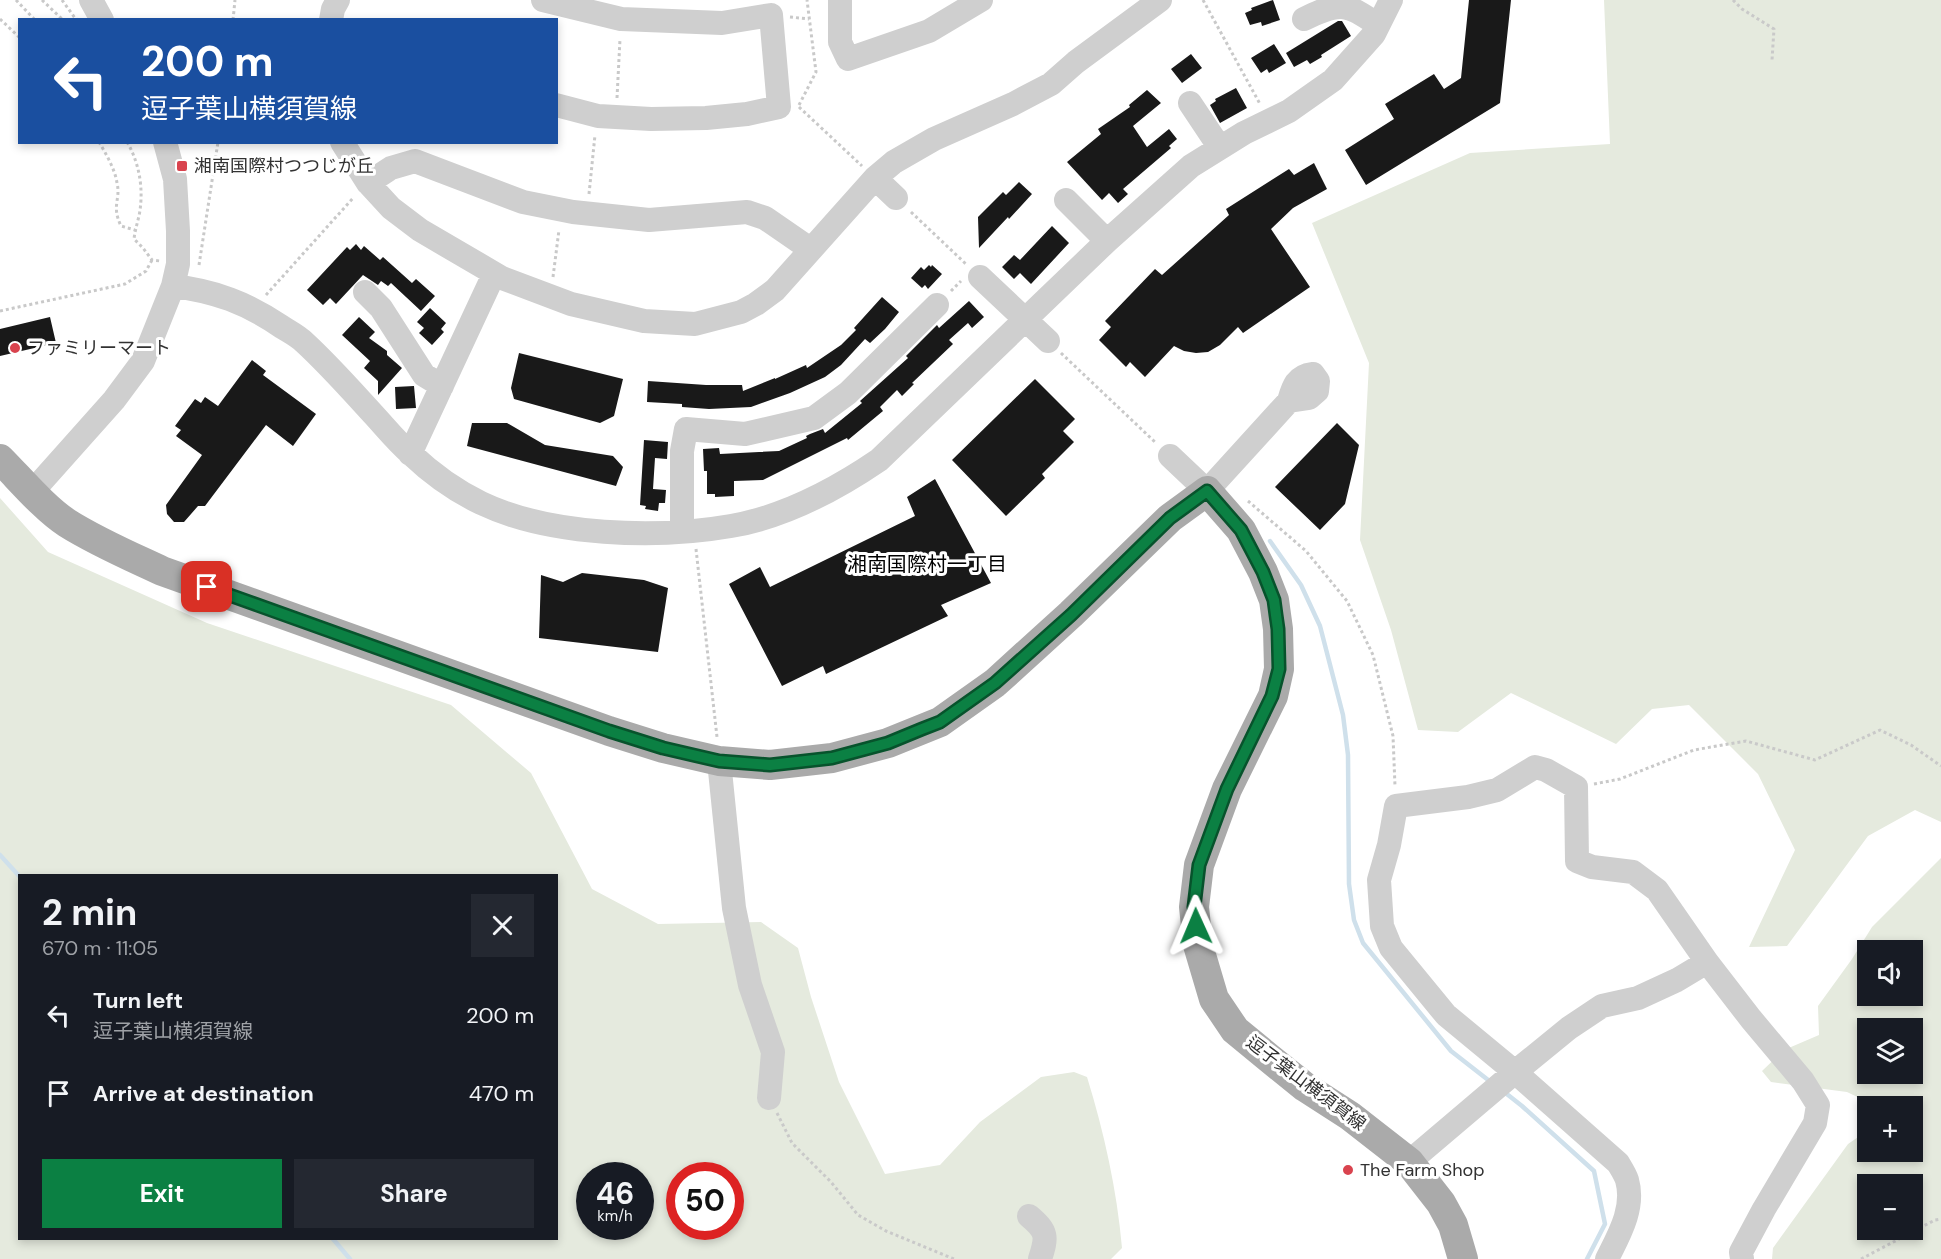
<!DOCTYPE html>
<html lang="en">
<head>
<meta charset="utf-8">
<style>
  :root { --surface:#171b24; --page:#242831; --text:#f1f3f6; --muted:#9ea1a6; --accent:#0b8043 }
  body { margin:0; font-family:"DM Sans","Noto Sans JP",sans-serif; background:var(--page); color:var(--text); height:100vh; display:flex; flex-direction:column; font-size:22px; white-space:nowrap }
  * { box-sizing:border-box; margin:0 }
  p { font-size:20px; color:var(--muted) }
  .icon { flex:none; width:33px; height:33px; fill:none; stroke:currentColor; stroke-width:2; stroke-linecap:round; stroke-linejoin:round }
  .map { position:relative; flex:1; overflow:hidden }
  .panel { position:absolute; left:18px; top:874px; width:540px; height:366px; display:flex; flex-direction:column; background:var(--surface); border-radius:0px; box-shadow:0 3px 9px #0003 }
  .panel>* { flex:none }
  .guide { position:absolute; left:18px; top:18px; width:540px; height:126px; border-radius:0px; box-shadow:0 3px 9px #0003; background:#1a4fa0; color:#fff; overflow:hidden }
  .tools { position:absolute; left:1857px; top:940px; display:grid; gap:12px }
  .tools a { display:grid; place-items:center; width:66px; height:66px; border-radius:0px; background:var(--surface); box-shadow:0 3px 9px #0003; font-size:30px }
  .speed { position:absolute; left:576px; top:1162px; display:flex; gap:12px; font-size:30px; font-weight:700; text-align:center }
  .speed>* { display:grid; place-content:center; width:78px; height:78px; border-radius:50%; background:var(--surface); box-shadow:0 3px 9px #0003; line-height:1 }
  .speed small { font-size:15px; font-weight:400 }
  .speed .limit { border:9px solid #d22; background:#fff; color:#111 }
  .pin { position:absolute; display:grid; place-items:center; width:51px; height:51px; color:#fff; margin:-26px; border-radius:12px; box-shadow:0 3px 9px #0006 }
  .me { position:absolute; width:66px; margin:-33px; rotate:359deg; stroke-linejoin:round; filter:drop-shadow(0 0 4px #0008) }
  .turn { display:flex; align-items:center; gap:21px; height:126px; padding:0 24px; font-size:27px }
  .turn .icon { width:78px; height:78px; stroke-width:2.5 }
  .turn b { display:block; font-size:42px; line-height:51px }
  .round { display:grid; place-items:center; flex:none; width:63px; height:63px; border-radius:0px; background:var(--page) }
  .summary { display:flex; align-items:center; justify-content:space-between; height:102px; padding:0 24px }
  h1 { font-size:36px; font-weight:700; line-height:45px }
  .cta { display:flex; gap:12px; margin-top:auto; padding:12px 24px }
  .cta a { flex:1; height:69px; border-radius:0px; background:var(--accent); color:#fff; font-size:24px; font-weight:700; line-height:69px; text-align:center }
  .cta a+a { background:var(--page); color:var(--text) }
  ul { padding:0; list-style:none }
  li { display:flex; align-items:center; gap:18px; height:78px; padding:0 24px }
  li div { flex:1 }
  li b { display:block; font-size:22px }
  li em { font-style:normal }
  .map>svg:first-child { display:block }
</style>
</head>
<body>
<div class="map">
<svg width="1941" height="1259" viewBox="0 0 1941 1259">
  <rect width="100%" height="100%" fill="#fff"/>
  <path fill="#e5eade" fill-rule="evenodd" d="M1604,0h337v822l-26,-12 -47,26 -81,110 -38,1 46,-97 -37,-76 -69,-69 -37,4 -36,35 -105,-51 -53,39 -40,-2 -27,-100 -31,-90 9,-177 -57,-140 158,-70 140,-9z
    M0,498l48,54 159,71 244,82 80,68 61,116 66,35 103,-2 37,26 13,49 28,85 46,92 55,-9 40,-43 61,-45 33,-5 13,5c17,55 30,113 35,171l-11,11h-1111zM20,876h536v363h-536zM590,1176h50v51h-50zM680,1176h50v51h-50z
    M1941,858v401h-169l1,-11 75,-104 19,-13 1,21h44v-45h-37l-1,-2 -27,-13 -76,-10 -9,-11 22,-21 35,-15 -1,-29 34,-47 20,-32zM1868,951h44v45h-44zM1868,1029h44v45h-44zM1868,1185h44v45h-44z"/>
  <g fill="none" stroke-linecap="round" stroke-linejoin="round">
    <path stroke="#cfe0eb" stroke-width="4.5" d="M1270,541l31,44 19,41 23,89 5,40 1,129 5,36 9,23 88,108 41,32
      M0,855l20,22
      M1503,1091l19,15 72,65 11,53 -18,35
      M333,1239l17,20"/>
  </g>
  <path fill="#191919" d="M1273,0l7,20 -18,6 -1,-4 -11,3 -5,-12 7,-3 -1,-2z
    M1469,0h42l-11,103 -134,82 -21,-35 49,-31 -9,-15 49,-30 10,15 17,-11z
    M1338,21h4l9,15 -30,19 1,2 -12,7 -3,-4 -13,7 -8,-14z
    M1274,44l12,19 -17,10 -2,-4 -6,4 -10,-15z
    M1191,54l11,14 -20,15 -11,-14z
    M1236,88l11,20 -27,15 -10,-18 6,-4 -1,-2z
    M1147,90l14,13 -28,23 14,21 22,-18 8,10 -8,7 2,2 -48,41 5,5 -10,9 -9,-10 -7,7 -35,-38 34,-28 -3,-5 32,-22 -1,-2z
    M1314,163l13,26 -34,19 -22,21 39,58 -67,46 -5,-6 -18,18 -12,7 -12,1 -12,-2 -10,-5 -29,31 -15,-15 -4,5 -27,-27 12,-13 -6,-6 50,-52 7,6 67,-60 -3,-6 63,-40 5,6z
    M1019,182l13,12 -23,25 -1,-2 -29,31 -1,-31 25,-25 3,3z
    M1052,226l17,17 -38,41 -11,-11 -6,6 -12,-12 12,-12 6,5z
    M356,244l5,6 3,-4 16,14 3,-3 29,26 4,-4 19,17 -14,15 -30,-28 -3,3 -7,-5 -3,4 -15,-10 -27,29 -6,-6 -7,7 -16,-15 40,-43 3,3z
    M929,265l2,2 1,-2 10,9 -14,15 -3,-4 -3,3 -11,-10 10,-11 3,3z
    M882,297l17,15 -14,17 -15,14 -5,-4 -24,26 -16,12 -35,16 -39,14 -42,2 -27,-2v-3l-35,-2 1,-21 58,4h36l1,6 32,-13v1l31,-14 1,3 34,-23 15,-15 -2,-2z
    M969,301l15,16 -12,11 -4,-5 -19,17 4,4 -41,39 2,1 -12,12 -5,-6 -17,17 3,4 -35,29 -1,-2 -84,42 -29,1v15l-19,1v-3h-8v-23h-3l-1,-22 16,-1 1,6 59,-3 28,-13 -1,-2 4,-2 13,-5 2,4 37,-30 -2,-2 48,-43 -2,-2 31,-31 2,3z
    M430,308l16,15 -5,6 3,3 -12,13 -13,-12 5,-5 -7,-6z
    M50,317l6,26 -56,13v-27z
    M359,317l16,15 -6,6 18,13v4l15,13 -24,27v-14l-14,-13 6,-7 -28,-26z
    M519,353l104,26 -9,37 -14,7 -86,-24 -3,-11z
    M252,360l14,11 -3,4 53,39 -23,32 -27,-21 -61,81h-7l-14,16h-10l-7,-8 -1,-9 36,-50 -26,-19 5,-6 -6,-4 20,-27 6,4 4,-6 13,9z
    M1035,379l40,40 -12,12 11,11 -32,32 3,4 -39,38 -54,-56z
    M414,386l2,22 -20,1 -1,-22z
    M472,423h35l38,22 68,11 10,11 -7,19 -149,-40z
    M1337,423l22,22 -14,59 -25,26 -45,-43z
    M644,440l24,2 -1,17 -12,-1 -2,31 13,1 -1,13h-6l-1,8 -13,-2 1,-3 -6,-1z
    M935,479l56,104 -50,22 7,11 -122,58 -3,-8 -41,20 -53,-102 31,-17 10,20 145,-71 -8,-19z
    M582,573l62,7 24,8 -10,64 -119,-14 2,-63 22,7z"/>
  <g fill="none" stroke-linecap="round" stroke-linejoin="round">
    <path stroke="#c9c9c9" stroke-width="3" stroke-dasharray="3 3" stroke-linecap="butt" d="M16,0l19,20
      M42,0l21,20
      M62,0l13,18 3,2
      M1203,0l57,104
      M1733,0l9,9 32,20 -2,31
      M790,17l19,2
      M0,19l20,19
      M233,20l2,-20
      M617,98l3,-59
      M799,105l17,-33 -9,-72
      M799,107l63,59
      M99,142c7,12 16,27 18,41 4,17 -6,22 4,43l14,4
      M127,142c13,22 17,49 12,74 -2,8 -4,15 -5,23l9,9 9,12 8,1
      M589,194l6,-59
      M911,212l56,53
      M199,265l19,-123
      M553,277l6,-47
      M951,291l10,-10
      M266,295l88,-98
      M0,311l125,-27 21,-13 6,-11
      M1061,353l95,90
      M1248,501l58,50 41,50 26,54 20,81 2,50
      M696,549l21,188
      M1594,784l26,-5 74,-29 52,-9 69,19 65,-30 31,15 30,21
      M777,1113l15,30 39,39 27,33 28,16 68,28
      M1861,1259l74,-39 6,-1"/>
    <path stroke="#cfcfcf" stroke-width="24" d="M91,0l11,20
      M543,0l78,19 101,4 49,-8 8,92 -32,7 -41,4 -55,1 -53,-3 -42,-11
      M840,0v42l8,17 81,-28 52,-31
      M1304,19c36,-18 42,-16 74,6
      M331,20l2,-11 5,-9
      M1190,103l30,45
      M342,142l26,41 23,25 29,22 82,48 69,26 73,17 51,3 46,-12 15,-8 19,-14 100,-112 19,-16 40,-23 79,-35 38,-20 25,-22 84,-62
      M875,178l21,20
      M368,183l23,-15 24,-7 108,41 50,10 76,8 98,-8 18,6 45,31
      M1066,200l41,41
      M980,277l68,64
      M173,286c42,5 74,17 109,41 8,5 16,9 22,15 25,23 47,48 69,72 13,14 24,28 38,40 20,19 45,37 70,49 69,33 176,36 250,23 53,-9 104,-36 148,-66l228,-219 84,-75 53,-33 45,-22 44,-31 41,-46 17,-34
      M365,292l16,16 43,67 18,11
      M410,454l84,-180
      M1170,456l37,35 82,-90c4,-14 7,-25 24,-27l5,7 -1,10 -8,7 -20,3
      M32,492l82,-92 29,-39 30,-75 5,-22v-33l-3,-52 -10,-37
      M682,531v-80l4,-22 59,5 69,-16 34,-25 89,-88
      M719,761l15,147 16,77 23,67 -4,46
      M1707,962l44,57 52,62 15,24 -3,18 -51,86 -23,43 1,7
      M1409,1162l106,-90 54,-44 33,-22 36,-8 39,-18 30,-18 -50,-72 -24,-18 -41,-5 -15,-6 -1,-74 -30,-17 -11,-3 -38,23 -29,7 -72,9 -7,39 -10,35 3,46 9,22 55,67 69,57 103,91c3,5 7,11 9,17 8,28 -8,55 -20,79
      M1029,1216c19,16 18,21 11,43"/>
    <path stroke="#aaa" stroke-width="30" d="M0,459c20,20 44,49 67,64 30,19 63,33 95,48l447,160 54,17 56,13 51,4 62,-7 56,-15 52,-21 55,-39 76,-69 99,-96 37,-27 34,39 22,42 11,28 4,29 1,40 -6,27 -46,93 -28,76 -5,42 4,38 16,54 21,31 34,28 36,29 45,29 59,46 32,41 12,22 10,34"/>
  </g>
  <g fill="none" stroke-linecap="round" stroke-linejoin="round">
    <defs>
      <path id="route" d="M207,587l402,144 54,17 56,13 51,4 62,-7 56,-15 34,-14 18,-7 55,-39 76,-68 99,-97 37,-27 34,39 22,42 11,28 2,15 2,14 1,40 -7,27 -45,93 -28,76 -5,42 2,19"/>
    </defs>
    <use href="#route" stroke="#07532c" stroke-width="15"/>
    <use href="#route" stroke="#0b8043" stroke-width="10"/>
  </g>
  <g fill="#d9434e" stroke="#fff" stroke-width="2">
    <rect x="176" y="160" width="12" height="12" rx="3"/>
    <circle cx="15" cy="348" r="6"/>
    <circle cx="1348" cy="1170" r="6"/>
  </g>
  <g text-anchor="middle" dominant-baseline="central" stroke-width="6" stroke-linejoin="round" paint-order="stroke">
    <g font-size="18" fill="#323232" stroke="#fff" text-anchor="start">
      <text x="194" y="166">湘南国際村つつじが丘</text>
      <text x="27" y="348">ファミリーマート</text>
      <text x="1360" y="1170">The Farm Shop</text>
    </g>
    <g font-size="18" fill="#323232" stroke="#fff">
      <text transform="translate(1306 1083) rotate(37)">逗子葉山横須賀線</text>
    </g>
    <g font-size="20" fill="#000" stroke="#fff">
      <text x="927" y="564">湘南国際村一丁目</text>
    </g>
  </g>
</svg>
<div class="tools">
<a><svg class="icon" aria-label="sound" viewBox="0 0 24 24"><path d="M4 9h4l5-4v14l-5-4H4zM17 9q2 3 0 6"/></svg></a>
<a><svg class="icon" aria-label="layers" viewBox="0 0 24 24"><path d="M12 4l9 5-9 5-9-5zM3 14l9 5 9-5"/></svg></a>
<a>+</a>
<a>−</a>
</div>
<div class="speed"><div>46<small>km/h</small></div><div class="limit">50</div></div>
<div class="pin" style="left:207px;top:587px;background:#d93025"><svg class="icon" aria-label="arrive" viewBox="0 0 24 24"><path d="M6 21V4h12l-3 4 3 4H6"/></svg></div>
<svg class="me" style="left:1196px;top:926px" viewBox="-20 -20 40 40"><path d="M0-17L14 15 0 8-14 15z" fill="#0b8043" stroke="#fff" stroke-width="4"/></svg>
<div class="guide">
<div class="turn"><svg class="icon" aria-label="left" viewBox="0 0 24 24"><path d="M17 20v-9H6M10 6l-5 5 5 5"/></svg><div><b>200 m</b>逗子葉山横須賀線</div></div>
</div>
<section class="panel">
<div class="summary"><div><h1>2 min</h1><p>670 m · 11:05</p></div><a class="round"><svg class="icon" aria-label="close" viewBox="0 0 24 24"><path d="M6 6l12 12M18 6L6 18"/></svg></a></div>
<ul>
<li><svg class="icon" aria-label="left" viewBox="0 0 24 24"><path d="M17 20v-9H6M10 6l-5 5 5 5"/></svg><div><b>Turn left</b><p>逗子葉山横須賀線</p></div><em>200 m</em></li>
<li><svg class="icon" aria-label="arrive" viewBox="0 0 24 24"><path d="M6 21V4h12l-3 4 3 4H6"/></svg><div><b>Arrive at destination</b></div><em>470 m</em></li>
</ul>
<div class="cta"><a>Exit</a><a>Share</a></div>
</section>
</div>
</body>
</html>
